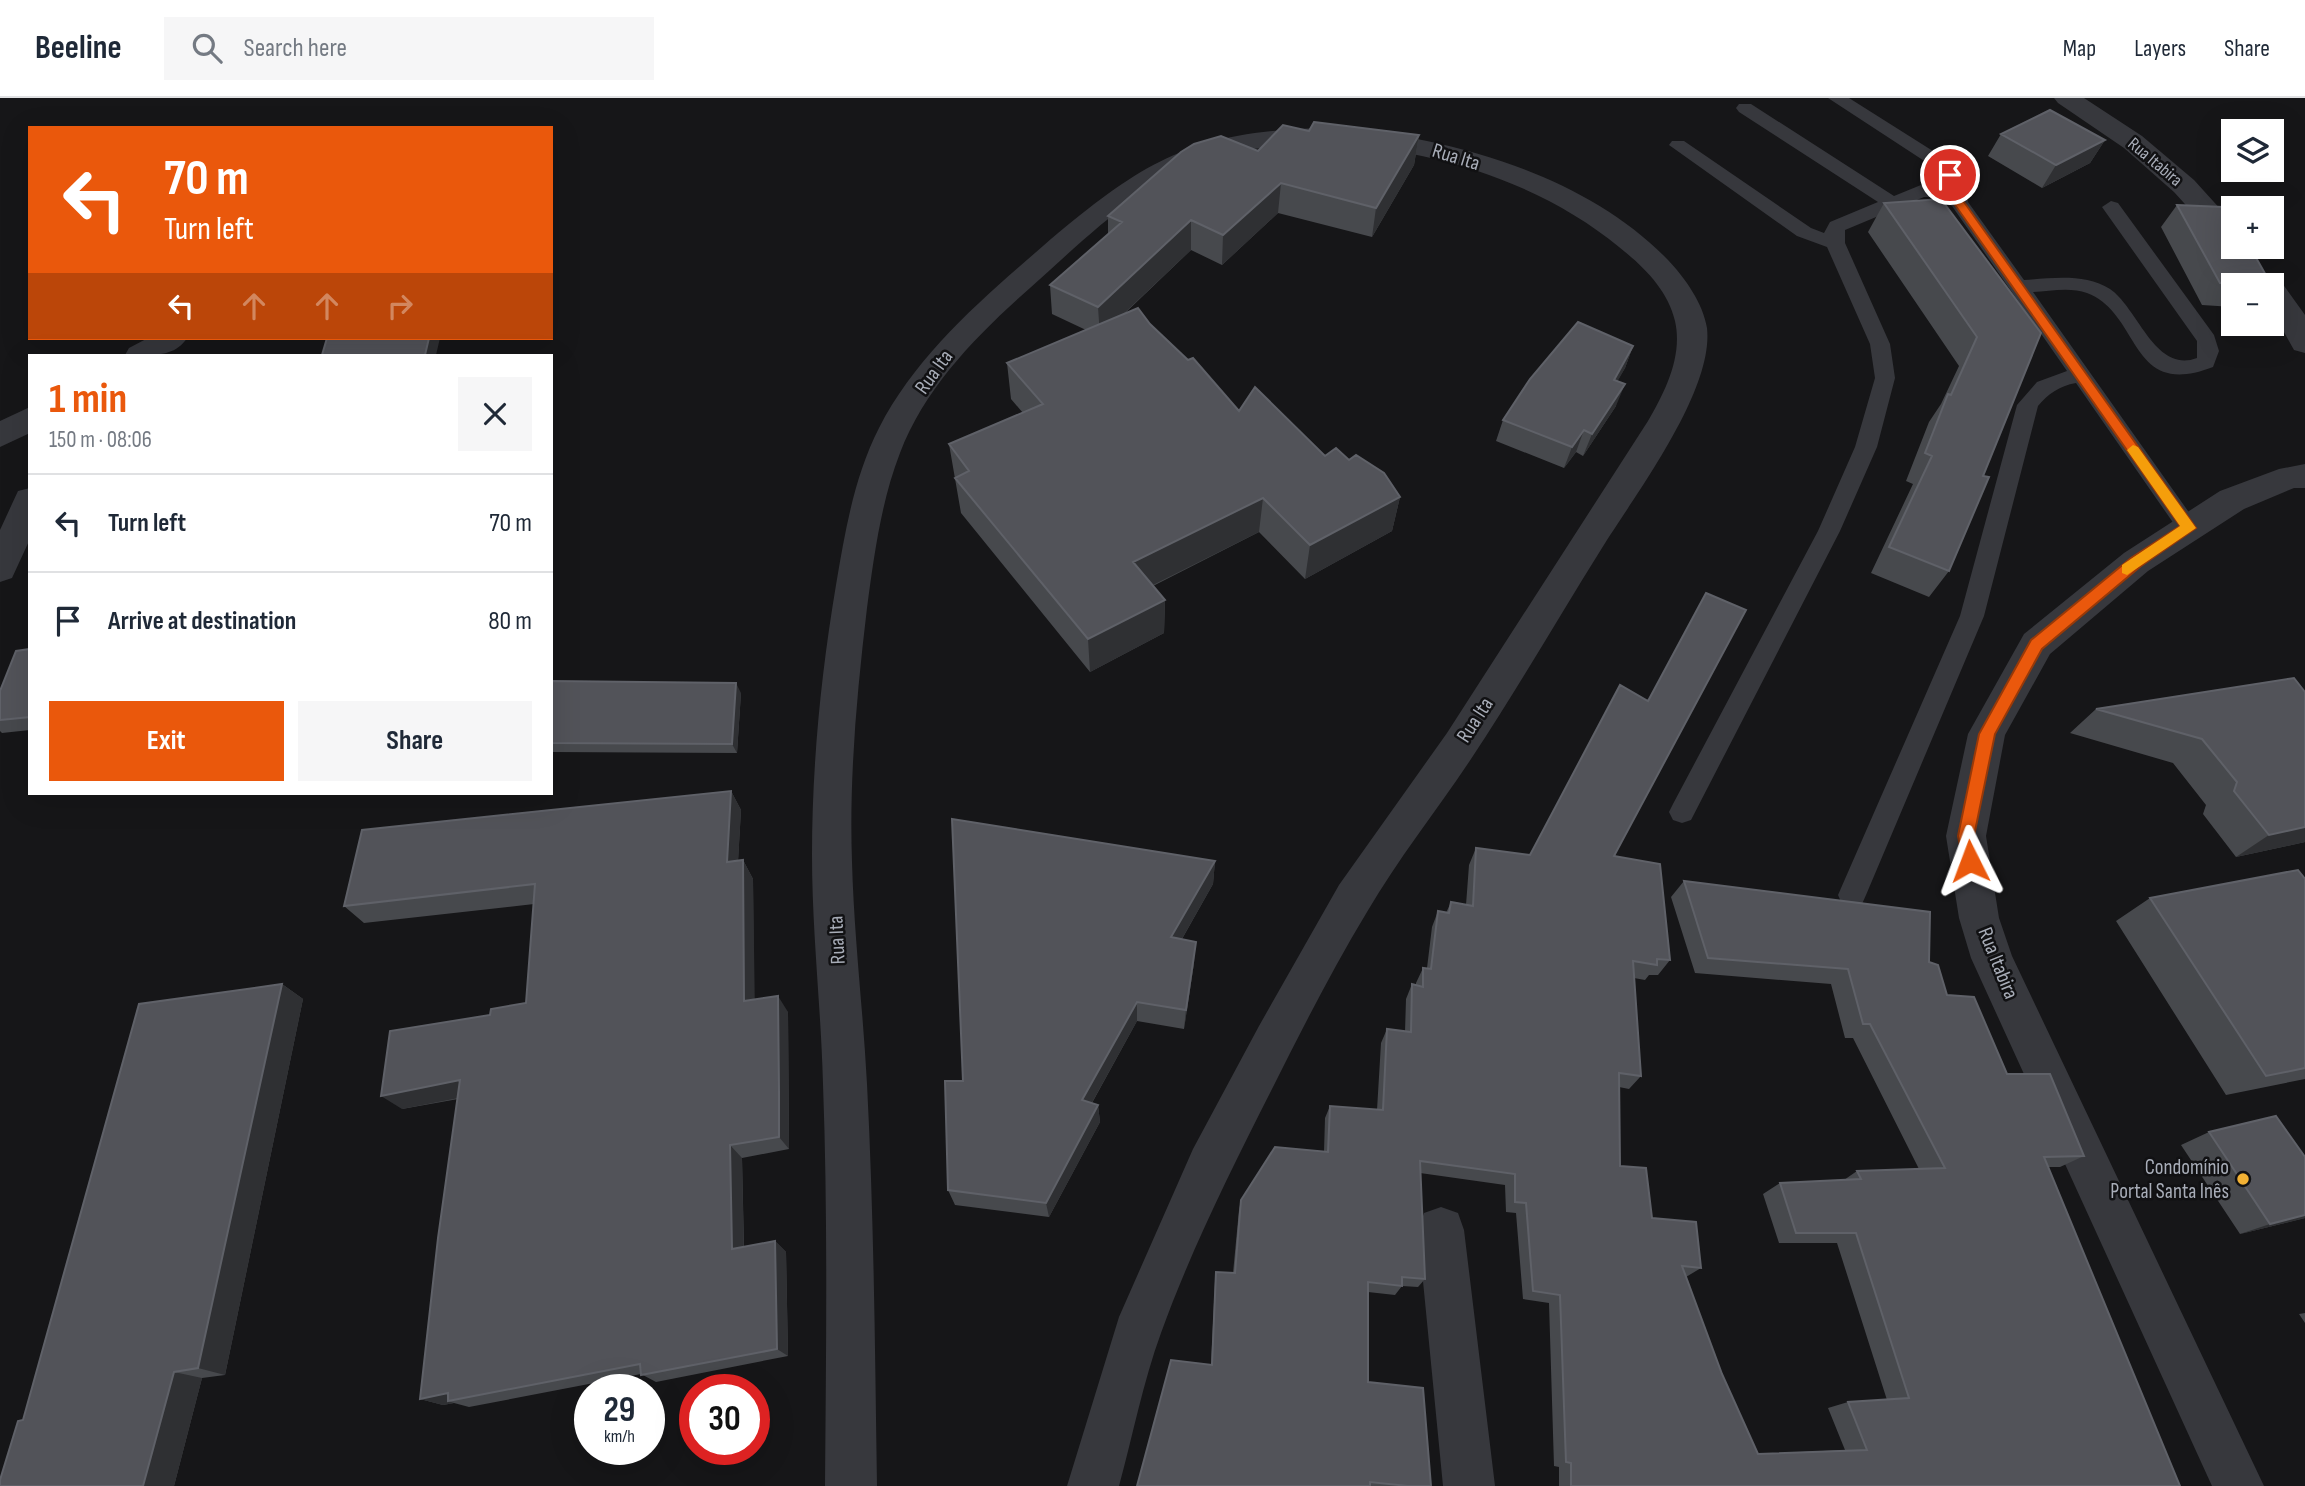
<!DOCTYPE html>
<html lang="en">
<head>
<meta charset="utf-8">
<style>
  :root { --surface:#fff; --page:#f6f6f7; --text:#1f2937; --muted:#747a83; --line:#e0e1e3; --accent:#ea580c }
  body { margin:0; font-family:"Sofia Sans Condensed",sans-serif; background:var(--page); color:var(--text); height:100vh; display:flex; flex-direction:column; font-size:26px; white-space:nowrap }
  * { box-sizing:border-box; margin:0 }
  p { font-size:23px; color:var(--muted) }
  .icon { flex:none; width:38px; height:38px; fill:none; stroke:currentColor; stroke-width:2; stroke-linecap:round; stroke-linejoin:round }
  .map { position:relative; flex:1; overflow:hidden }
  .side { position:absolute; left:28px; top:256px; width:525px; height:441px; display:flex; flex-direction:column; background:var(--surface); border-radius:0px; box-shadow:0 7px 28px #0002 }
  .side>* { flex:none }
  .top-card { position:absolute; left:28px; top:28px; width:525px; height:214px; border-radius:0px; box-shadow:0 7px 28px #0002; background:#ea580c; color:#fff; overflow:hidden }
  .tools { position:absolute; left:2221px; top:21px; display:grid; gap:14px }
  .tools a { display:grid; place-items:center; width:63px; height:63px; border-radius:0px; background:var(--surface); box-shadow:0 7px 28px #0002; font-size:35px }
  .speed { position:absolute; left:574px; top:1276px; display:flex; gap:14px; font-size:35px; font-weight:700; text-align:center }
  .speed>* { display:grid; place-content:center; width:91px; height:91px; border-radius:50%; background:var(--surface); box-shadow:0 7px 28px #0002; line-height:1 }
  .speed small { font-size:18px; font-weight:400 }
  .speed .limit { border:10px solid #d22; background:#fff; color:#111 }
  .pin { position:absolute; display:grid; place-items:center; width:60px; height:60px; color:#fff; margin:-30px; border:4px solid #fff; border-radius:50%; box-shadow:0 2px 7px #0007 }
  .me { position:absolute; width:77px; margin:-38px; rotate:357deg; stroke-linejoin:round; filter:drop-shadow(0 0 5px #0008) }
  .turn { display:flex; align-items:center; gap:24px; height:147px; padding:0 21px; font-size:32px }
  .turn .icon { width:91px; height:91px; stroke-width:2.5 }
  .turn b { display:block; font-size:49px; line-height:60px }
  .lanes { display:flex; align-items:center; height:66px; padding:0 21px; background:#0003; justify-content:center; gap:35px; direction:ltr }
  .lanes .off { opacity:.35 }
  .round { display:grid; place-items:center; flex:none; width:74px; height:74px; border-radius:0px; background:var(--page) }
  .head { display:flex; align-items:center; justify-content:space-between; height:119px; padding:0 21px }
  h1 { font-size:42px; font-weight:700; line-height:52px; color:var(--accent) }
  .action { display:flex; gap:14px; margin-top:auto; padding:14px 21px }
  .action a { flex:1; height:80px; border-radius:0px; background:var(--accent); color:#fff; font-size:28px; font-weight:700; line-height:80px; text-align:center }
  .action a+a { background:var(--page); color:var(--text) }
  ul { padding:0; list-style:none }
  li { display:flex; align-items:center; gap:21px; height:98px; padding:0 21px; border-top:2px solid var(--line) }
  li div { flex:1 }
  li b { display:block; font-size:26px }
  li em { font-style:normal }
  header { display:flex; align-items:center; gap:42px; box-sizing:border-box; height:98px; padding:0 35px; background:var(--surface); border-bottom:2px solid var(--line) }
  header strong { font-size:33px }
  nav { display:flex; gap:38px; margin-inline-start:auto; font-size:24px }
  .search { width:490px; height:63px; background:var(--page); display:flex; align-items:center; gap:18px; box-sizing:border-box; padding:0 24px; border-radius:0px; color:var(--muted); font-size:26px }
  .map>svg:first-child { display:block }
</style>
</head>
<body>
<header>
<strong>Beeline</strong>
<div class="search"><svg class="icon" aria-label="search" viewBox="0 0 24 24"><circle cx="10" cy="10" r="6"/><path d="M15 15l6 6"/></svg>Search here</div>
<nav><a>Map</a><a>Layers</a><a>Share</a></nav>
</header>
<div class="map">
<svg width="2305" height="1388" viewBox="0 0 2305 1388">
  <rect width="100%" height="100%" fill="#161618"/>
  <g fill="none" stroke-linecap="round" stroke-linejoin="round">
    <path fill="#37383d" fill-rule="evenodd" d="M1828,0h21l95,60 22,30 2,14 56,78c28,-2 61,-7 86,9 28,19 45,85 87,69v-17l-95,-134 9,-6 7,2 96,132 5,16 -6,16c-85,33 -71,-53 -126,-74 -16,-6 -37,-2 -54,-1l167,236 -3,6 -8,2 -8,-2 -105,-151c-17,3 -28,11 -38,23l-54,210 -118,279 -4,9 -10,3 -10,-3 -4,-9 122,-279 57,-211 20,-23 30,-11 -115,-165 -16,-9h-12l-79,33v13l45,101 5,34 -18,69 -37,84 -149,289 -9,3 -9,-3 -4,-8 4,-8 145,-273 37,-84 20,-69 -5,-34 -43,-97 -30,-11 -128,-91 3,-4h12l127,87 13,5 6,-11 48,-20 -139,-90 -3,-4 3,-4h12l143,92 27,-11 26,2 -15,-21z"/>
    <path fill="#37383d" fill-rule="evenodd" d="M2054,0h30l58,38 52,44 39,43v24h8l-8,2 -10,-3 -49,-54 -50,-44 -66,-45z
      M1329,30c116,7 256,46 339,132 17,18 35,43 39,68 7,63 -72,167 -105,220 -44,70 -85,142 -131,211 -34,51 -73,100 -104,153 -35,58 -66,119 -96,179 -40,79 -80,159 -110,242 -18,49 -28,102 -42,153h-52l52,-169 74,-168 66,-123 80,-141 108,-152 201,-312c17,-29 35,-65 27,-100 -7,-31 -32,-55 -56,-74 -92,-76 -230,-112 -348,-100 -17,2 -35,3 -52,8 -74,23 -133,83 -189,133 -52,46 -105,99 -130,165 -19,49 -26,103 -33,155 -10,84 -18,169 -15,254 2,74 11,147 15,222 7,134 8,268 10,402h-52c1,-134 3,-268 -2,-402 -2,-76 -11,-153 -11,-229 0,-90 9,-181 24,-270 9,-53 18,-108 43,-157 38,-74 102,-128 164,-182 101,-86 150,-116 286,-118z
      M2272,183l10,2 23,32v38l-11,-3 -22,-39v-26h-11z
      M148,240h39c-13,21 -40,17 -62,17l4,-7z
      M30,309v26l-30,14v-26z
      M2305,366v24h-11l-50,21 -96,62 -98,83 -45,81 -19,101 13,82 13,38 252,530h-52l-241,-528 -12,-40 -13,-82 22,-102 56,-100 100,-81 96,-62 59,-22z
      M30,390v51l-18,39 -12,4v-52l18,-39z
      M1441,1109l17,6 6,17 31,256h-52l-25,-256 6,-17z"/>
  </g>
  <path fill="#47494d" d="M1309,33l110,4 -5,30 -42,72 -94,-24 -56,52 -31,-15 -68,65 27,9 89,87 86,45 24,4 51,37 -8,34 -87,48 -46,-47 -106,54 12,14 -1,33 -74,39 -129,-159 -12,-69 74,-31 -12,-14 -4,-36 79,-33 -34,-16 -2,-29 58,-51v-18l150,-65z
    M2001,36l104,6 -15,23 -48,25 -54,-32z
    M1884,105l157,130 -58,143 -34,95 -20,26 -58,-24 42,-89 -7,-3 23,-59 12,-18 18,-38 -91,-134z
    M2177,107l46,2 10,12v28h17l22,39v1v-2h-39v22l-31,-2 -41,-78z
    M1633,248l-8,22 -8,13 -1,25 -33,50 -7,-4 -12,16 -68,-27 7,-21z
    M30,551v81l-28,3 -2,-2v-40z
    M551,583l190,12 -4,60 -186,-1z
    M2305,594v150l-69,15 -33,-43 3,-9 -33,-42 -103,-30 26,-24z
    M731,693l10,19 -3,51 5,-1 10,19 1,121 34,12 1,137 -47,9 2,89 31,-6 11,11 2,104 -132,26 -15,-8 -172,33 -15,-4 -11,2 -23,-6 38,-300 -56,10 88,-94 36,-12 8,-99 -170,19 -20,-17z
    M1476,750l54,7 84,1 56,104 -12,15h-9l-4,5 -11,-2 7,98 -12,13 -10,-2 1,79 32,52 49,50 -15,9 36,97 36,80 87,-4 -17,-42 20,-6 39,-2 -50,-157h-58l-16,-49 17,-11 64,-3 13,-9 62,-2 -66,-131h-8l-14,-54 -136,-11 -24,-76 13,-16 245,81 18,33 60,79 77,82 -24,11h-12l132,319h-621v-19l-5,-1 -5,-163 -26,-4 -7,-86 -10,-1 -1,-27 -85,-12 5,106 -7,8 -16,-1 -7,9 -27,-3v90l63,104h-294l74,-121 4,-84 1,-9 17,1 6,-63 2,-10 83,-48 1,-34 5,-12 47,4 4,-67 6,-14 18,3 1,-33 6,-15 4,1v-2l7,-15h4l5,-41 6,-16 8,2 5,-11 15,3 3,-40z
    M1215,763l-2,23 -31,55 12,24 -10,66 -47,-8 -45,82 6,2 2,17 -51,95 -94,-12 -7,-15 15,-109z
    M2305,781v200l-79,16 -110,-174 34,-23z
    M282,886l21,15 -78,376 -23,3 -28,108h-174l23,-66z
    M2209,1034l96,25v61l-65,16 -59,-89z
    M2305,1215v10l-6,-9z"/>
  <path fill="#2f3033" d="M1419,37l-5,30 -42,72 4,-29z
    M2105,42l-15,23 -48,25 14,-23z
    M1281,85l-3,30 -56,52 1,-30z
    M1191,122v30l-91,86 -2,-29z
    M429,240h11l-4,17h-11z
    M1633,248l-8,22 -19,34 8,-22z
    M1625,286l-9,22 -33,50 9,-22z
    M1584,332l-8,22 -12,16 8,-21z
    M1400,399l-8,34 -87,48 5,-34z
    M1263,400l-4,34 -126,63v-33z
    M1165,502l-1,33 -74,39 -2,-33z
    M736,585l5,10 -4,60 -5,-9z
    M731,693l10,19 -4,70 -10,-18z
    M2305,729v15l-69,15 33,-22z
    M743,762l10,19 2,138 -11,-16z
    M1215,763l-2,23 -42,74v-21z
    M1196,844l-2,21 -10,66 2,-19z
    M282,886l21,15 -78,376 -27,-7z
    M778,898l10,16 1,137 -10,-12z
    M1137,904v19l-53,96 -2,-17z
    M460,982l19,14 -77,15 -21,-13z
    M1098,1007l2,17 -51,95 -3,-14z
    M730,1047l12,13 2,101 -12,-10z
    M2305,1117v3l-65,16 30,-10z
    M775,1143l11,11 2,104 -11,-7z
    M174,1274l28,6 -28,108h-31z
    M448,1295v8l6,2 -11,2 -23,-6z"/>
  <path fill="#525359" stroke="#5f6168" stroke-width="2" d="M2050,12l55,30 -49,25 -55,-31z
    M1314,24l105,13 -43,73 -95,-25 -58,52 -32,-15 -93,87 -48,-22 72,-63 -14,-6 73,-64 13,-8 27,-8 37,15 25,-26 26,6z
    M1941,101l100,134 -58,143 6,1 -40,94 -60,-24 43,-91 -7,-3 23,-59 3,1 26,-58 -93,-134z
    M2177,107l46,2 10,12v28h17l22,39 -52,-3z
    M1138,210l12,16 38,36 5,-2 46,53 16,-24 70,69 11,-8 13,12 7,-5 28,18 16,24 -90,48 -47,-47 -130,64 32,38 -77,39 -133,-161 14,-7 -20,-27 94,-40 -36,-41z
    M1578,224l55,24 -19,34 11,4 -33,50 -8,-4 -12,17 -69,-27 27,-41z
    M327,240h102l-4,17h-103z
    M1706,495l40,17 -132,246 46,8 10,96 -13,-1v6l-24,-4 8,115 -22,-3 1,93 26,2 6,50 44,4 5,46 -19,-2 40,108 36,80 109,-4 -19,-48 61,-4 -53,-165h-60l-16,-50 81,-4 -4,-8 88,-3 -75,-144h-7l-15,-55 -140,-11 -24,-77 246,31 -1,50 9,3 9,30 27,2 33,77h43l34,82 -40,1 136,329h-609v-23l-5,-1 -6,-167 -27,-4 -7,-88 -11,-1v-28l-95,-13 5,118 -23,-2v9l-34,-4v100l55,6 8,98h-23l-38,-4v4h-233l34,-126 41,5 4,-93 19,1 6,-73 34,-53 53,5 2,-46 53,4 4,-81 24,3 1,-48 11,3v-19l8,1 7,-58 11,2 2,-11 22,4 3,-58 54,7 90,-170 28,16z
    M30,551v68l-30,3v-29l16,-40z
    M2294,580l11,14v135l-36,8 -35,-44 3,-9 -35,-43 -106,-30z
    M551,583l185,2 -4,61 -181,-1z
    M731,693l-4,71 16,-2 1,141 34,-5 1,95v46l-49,8 2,104 43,-8 2,108 -136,26 -1,-11 -192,37v-8l-28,6 18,-161 22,-158 -79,16 9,-65 100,-16 1,-6 35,-6 9,-119 -191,22 18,-76z
    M952,721l263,42 -44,76 25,5 -10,68 -49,-8 -55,98 16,5 -52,98 -98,-13 -3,-109h18z
    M2298,772l7,9v189l-39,8 -116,-178z
    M282,886l-84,384 -24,4 -31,114h-143v-6l18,-59 5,-1 116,-416z
    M2276,1018l29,41v58l-35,9 -61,-92z"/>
  <path fill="#ea580c" stroke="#983908" stroke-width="2" d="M1950,74l4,1 9,15 1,14 232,326 -55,38 -99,83 -47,85 -21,102 4,25 -2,5 -6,2 -6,-2 -6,-30 21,-102 52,-94 100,-82 49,-32 -227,-324 -1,-14 -7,-13z"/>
  <path fill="#f59e0b" d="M2133,347l5,2 58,81 -69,47 -5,-2v-8l58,-39 -53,-76z"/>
  <circle fill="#f2b134" stroke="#111113" stroke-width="2.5" cx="2243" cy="1081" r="7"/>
  <g text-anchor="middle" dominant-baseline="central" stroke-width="5" stroke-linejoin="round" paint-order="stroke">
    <g font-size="18" fill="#a8adb8" stroke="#111113">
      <text transform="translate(2155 64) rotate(40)">Rua Itabira</text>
    </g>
    <g font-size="21" fill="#a8adb8" stroke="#111113">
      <text transform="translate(1456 59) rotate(17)">Rua Ita</text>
      <text transform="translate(934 274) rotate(-54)">Rua Ita</text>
      <text transform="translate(1475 622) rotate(-57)">Rua Ita</text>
      <text transform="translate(837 842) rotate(-93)">Rua Ita</text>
      <text transform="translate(1998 865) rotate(68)">Rua Itabira</text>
    </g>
    <g font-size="21" fill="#a8adb8" stroke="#111113" text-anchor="end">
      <text x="2229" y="1069">Condomínio<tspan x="2229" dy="24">Portal Santa Inês</tspan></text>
    </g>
  </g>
</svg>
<div class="tools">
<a><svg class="icon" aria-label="layers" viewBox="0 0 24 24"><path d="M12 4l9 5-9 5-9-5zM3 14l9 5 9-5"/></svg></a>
<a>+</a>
<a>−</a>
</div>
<div class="speed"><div>29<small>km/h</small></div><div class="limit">30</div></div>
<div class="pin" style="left:1950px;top:77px;background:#d93025"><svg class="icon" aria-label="arrive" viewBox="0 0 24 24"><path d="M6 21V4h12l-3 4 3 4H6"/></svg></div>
<svg class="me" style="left:1970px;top:763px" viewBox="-20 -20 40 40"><path d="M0-17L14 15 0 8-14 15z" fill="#ea580c" stroke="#fff" stroke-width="4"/></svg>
<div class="top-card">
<div class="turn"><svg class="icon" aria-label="left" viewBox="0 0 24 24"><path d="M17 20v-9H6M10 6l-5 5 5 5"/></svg><div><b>70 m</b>Turn left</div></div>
<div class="lanes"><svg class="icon" aria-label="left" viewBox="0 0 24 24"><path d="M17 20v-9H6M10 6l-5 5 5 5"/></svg><svg class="icon off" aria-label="ahead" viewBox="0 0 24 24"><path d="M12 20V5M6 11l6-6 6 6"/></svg><svg class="icon off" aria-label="ahead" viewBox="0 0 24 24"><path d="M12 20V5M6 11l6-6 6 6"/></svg><svg class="icon off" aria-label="right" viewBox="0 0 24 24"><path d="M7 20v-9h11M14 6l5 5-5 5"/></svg></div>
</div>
<section class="side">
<div class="head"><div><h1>1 min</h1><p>150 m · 08:06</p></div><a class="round"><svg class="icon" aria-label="close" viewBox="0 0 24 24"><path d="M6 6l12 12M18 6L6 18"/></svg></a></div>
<ul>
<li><svg class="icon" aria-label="left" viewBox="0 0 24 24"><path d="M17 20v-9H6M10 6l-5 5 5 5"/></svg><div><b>Turn left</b></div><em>70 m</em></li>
<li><svg class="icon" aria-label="arrive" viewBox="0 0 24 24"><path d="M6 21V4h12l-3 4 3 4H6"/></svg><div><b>Arrive at destination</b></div><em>80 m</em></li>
</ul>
<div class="action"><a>Exit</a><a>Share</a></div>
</section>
</div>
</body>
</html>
